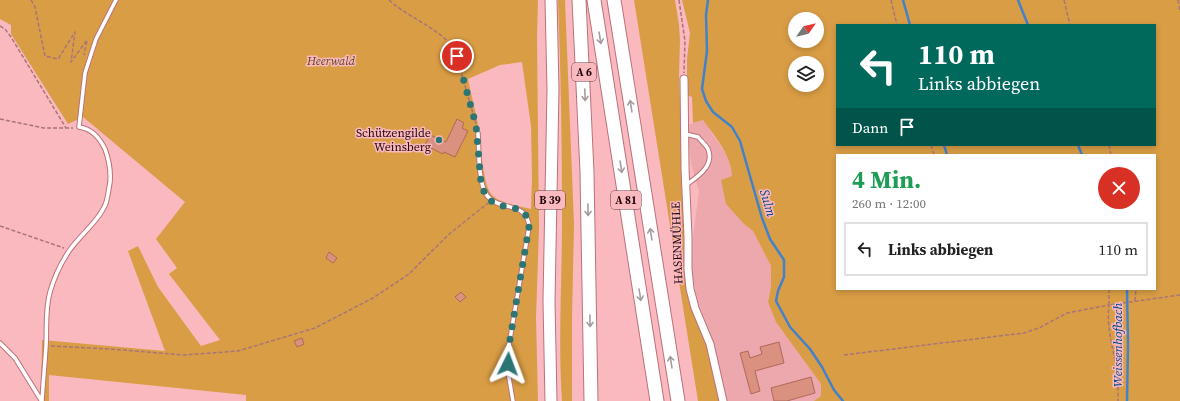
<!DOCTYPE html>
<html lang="de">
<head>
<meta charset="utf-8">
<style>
  :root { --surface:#fff; --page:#f6f6f6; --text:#222; --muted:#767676; --line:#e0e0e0 }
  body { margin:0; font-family:"Source Serif 4",serif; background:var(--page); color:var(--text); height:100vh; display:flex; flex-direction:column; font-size:15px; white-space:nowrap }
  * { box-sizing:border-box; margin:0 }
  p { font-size:13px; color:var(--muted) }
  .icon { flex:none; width:22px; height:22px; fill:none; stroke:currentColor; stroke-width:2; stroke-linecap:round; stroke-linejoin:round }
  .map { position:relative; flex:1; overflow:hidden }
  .sheet { position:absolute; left:836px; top:154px; width:320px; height:136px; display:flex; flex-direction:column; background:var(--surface); border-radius:0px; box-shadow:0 2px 6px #0003 }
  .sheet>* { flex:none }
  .banner { position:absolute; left:836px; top:24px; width:320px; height:122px; border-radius:0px; box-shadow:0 2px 6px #0003; background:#00695c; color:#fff; overflow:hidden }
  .needle { width:26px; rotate:56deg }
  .buttons { position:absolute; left:788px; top:12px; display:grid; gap:8px }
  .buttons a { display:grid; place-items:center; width:36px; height:36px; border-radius:50%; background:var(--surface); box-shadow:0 2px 6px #0003; font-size:20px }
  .pin { position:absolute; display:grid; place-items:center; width:34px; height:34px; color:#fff; margin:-17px; border:2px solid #fff; border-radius:50%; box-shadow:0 1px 4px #0007 }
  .me { position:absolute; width:44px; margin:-22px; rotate:3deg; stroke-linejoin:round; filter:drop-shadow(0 0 3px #0008) }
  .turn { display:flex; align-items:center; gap:14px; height:84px; padding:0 16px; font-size:18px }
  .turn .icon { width:52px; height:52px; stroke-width:2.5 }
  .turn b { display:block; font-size:28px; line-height:34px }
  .then { display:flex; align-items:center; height:38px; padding:0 16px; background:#0003; gap:8px; font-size:15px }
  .round { display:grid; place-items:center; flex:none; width:42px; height:42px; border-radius:21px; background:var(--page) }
  .head { display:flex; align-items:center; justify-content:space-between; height:68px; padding:0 16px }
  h1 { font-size:24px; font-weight:700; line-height:30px; color:#1e9e55 }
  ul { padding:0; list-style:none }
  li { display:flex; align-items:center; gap:12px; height:54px; margin:0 8px 6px; padding:0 8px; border:2px solid var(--line); border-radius:0px }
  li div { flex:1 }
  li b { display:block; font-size:15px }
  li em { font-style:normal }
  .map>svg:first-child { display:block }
</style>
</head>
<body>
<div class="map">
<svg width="1180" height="401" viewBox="0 0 1180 401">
  <rect width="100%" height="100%" fill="#fab9be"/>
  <path fill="#eda8ae" d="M703,120l25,37 16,67 9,7 18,35v21l-3,15 35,57 18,25v13l-7,4h-87l-16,-67 -13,-31 -4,-19 -2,-14 1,-33 6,-46 -8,-27 -3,-39z"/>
  <path fill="#d99d45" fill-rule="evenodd" d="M0,0h538l-1,37 2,192 -3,89 2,83h-292v-6l-197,-20v26h-8l1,-61 123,11 -37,-100 10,-5 20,41 43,59 19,-6 -51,-66 8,-6 -21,-29 29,-37 -102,-85 -15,7 -57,-90v-9l-11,-6zM522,62l9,64 1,52 -1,31c-12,-3 -29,-5 -38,-13 -11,-9 -12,-56 -15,-72 -3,-15 -7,-30 -10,-45l32,-14z
    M558,0h7l9,224 -2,95v82h-10c-4,-60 0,-120 0,-179 0,-74 -1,-148 -4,-222z
    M634,0h41l4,25 1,15 -1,36 6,157 -1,42 11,41 12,30 14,55h-23z
    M682,0h498v401h-366l7,-5v-12l-45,-62 -8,-20 3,-15v-21l-18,-35 -9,-7 -18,-20 -5,-24 11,-4c-1,-22 -17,-39 -29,-56l-10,3 -1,-26 -5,-2v-36l3,-26zM795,19h22v22h-22zM837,25h318v120h-318zM795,63h22v22h-22zM837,155h318v134h-318z"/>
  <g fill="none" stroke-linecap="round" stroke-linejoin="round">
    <path stroke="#4282cb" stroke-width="2.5" d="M708,0l-2,15 1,36 -5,38 4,12 7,11 19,15 8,14 22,77 8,21 14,21v17l-6,14 -2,10 14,26 20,22 12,18 12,23 9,11
      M903,0l7,25
      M1018,0l10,25
      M944,145l3,10
      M1078,145l4,10
      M1127,289l1,56 -1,56"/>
  </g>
  <path fill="#db9180" stroke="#af6859" d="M457,119l7,4 -2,5 6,3 -13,26 -11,-5 -1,2 -18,-9 5,-10 16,7z
    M329,252l8,6 -4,5 -7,-5z
    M461,292l5,5 -6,5 -5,-5z
    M302,338l2,6 -7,3 -3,-6z
    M779,342l5,21 -29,8 5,20 -9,3 -11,-41 8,-2 2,7 12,-4 -2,-7z
    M811,377l4,16 -28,8h-13l-3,-13z"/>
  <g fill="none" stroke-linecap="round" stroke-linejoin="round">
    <defs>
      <path id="service" d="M478,133c1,16 0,48 8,61 11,18 42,6 43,33l-20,118 -1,27 5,29
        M685,134l13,3c3,4 8,8 10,12 7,17 -11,28 -22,36
        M0,343l15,15 26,42
        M42,401c1,-19 3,-37 4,-55 1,-18 -1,-37 4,-54 4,-14 11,-29 19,-41 11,-16 30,-30 37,-48 2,-7 3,-15 4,-21 1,-12 -1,-22 -5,-33 -6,-12 -13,-20 -26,-22l6,-54 11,-34 20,-39"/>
      <path id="minor" d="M684,79l1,89 3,69v32l2,20 5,19 15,36 13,57"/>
      <path id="primary" d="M551,0l2,89 -4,212 2,100"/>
      <path id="motorway" d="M579,0l8,172 4,229
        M594,0l63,401
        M614,0l64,401"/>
    </defs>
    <use href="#service" stroke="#bb7179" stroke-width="5.5"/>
    <use href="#minor" stroke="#bb7179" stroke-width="9"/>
    <use href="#primary" stroke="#bb7179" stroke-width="13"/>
    <use href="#motorway" stroke="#bb7179" stroke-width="15"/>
    <path stroke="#a77579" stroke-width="1.5" stroke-dasharray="4 2" stroke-linecap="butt" d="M31,0l4,7 10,49 13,3 17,-27 -4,30 16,-22 -3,15
      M389,0c20,18 48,27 65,48l23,79
      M679,0l6,41 -1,32
      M891,0l6,25
      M1064,0l6,25
      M1178,0l2,12
      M0,26l5,3 6,8 55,91
      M0,119l44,9h29
      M931,145l3,10
      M1109,145l2,10
      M0,226l64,22
      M1109,289v16l71,-10
      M1135,301l1,-12
      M51,346l59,3 74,6 54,-4 77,-23 58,-30 36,-24 39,-39 40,-32
      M844,355l180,-22 15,-5 28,-15 42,-8c-3,23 5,45 8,68 1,9 1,19 1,28"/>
    <use href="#service" stroke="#fff" stroke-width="3.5"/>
    <use href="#minor" stroke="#fff" stroke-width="7"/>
    <use href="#primary" stroke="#fff" stroke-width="11"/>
    <use href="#motorway" stroke="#fff" stroke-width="13"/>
  </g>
  <defs><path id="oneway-shaft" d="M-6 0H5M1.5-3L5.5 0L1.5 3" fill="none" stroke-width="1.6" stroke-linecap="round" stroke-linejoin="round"/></defs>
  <g stroke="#a69b9d">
    <use href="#oneway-shaft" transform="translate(600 38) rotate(81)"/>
    <use href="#oneway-shaft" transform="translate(585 95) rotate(88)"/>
    <use href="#oneway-shaft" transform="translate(631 106) rotate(-99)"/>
    <use href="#oneway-shaft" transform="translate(621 167) rotate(81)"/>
    <use href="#oneway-shaft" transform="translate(588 210) rotate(89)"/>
    <use href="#oneway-shaft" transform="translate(651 234) rotate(-99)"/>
    <use href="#oneway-shaft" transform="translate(640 295) rotate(81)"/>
    <use href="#oneway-shaft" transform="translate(590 321) rotate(89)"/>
    <use href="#oneway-shaft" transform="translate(671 362) rotate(-99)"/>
  </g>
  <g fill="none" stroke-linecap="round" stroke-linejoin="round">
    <path stroke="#2b7574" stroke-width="7" stroke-dasharray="0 12.6" d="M457,56l19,69 5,58c2,6 4,13 9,17 14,12 38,1 39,27l-20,118 -1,19"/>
  </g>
  <circle fill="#2b7574" stroke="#fab9be" stroke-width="1.5" cx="439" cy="140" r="4"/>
  <g text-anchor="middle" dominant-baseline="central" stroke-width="3" stroke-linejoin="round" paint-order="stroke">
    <g fill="#fab9be" stroke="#613b3f" stroke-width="1">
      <rect x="572" y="63" width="24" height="18" rx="3"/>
      <rect x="535" y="191" width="30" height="18" rx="3"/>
      <rect x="611" y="191" width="30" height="18" rx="3"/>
    </g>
    <g font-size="11" font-weight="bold" fill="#200509">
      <text x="584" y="72">A 6</text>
      <text x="550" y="200">B 39</text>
      <text x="626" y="200">A 81</text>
    </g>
    <g font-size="12" font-style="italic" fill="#624722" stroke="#fab9be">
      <text x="331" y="61">Heerwald</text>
    </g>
    <g font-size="12" fill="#200509" stroke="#fab9be" text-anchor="end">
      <text x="431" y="133">Schützengilde<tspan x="431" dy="14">Weinsberg</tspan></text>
    </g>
    <g font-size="12" fill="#200509" stroke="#fab9be">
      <text transform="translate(677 243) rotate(-92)">HASENMÜHLE</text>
    </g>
    <g font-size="13" font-style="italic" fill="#00488b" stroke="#fab9be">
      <text transform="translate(768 203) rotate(73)">Sulm</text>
      <text transform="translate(1117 345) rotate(-90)">Weissenhofbach</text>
    </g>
  </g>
</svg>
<div class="buttons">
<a><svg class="needle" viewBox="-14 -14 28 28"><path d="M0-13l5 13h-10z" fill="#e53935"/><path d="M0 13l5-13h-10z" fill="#767676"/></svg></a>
<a><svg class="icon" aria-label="layers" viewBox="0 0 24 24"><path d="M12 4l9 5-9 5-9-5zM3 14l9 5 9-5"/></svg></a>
</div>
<div class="pin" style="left:457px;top:56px;background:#d93025"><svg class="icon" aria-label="arrive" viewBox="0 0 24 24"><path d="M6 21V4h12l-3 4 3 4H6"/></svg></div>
<svg class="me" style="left:508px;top:364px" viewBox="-20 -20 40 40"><path d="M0-17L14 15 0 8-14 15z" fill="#2b7574" stroke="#fff" stroke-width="4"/></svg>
<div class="banner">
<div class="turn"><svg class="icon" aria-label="left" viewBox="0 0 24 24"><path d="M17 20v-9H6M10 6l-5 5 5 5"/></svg><div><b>110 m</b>Links abbiegen</div></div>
<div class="then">Dann<svg class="icon" aria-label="arrive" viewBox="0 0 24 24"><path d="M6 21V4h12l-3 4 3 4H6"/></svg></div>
</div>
<section class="sheet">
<div class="head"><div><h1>4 Min.</h1><p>260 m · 12:00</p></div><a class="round" style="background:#d93025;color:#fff"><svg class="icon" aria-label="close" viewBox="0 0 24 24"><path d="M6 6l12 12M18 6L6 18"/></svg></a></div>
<ul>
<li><svg class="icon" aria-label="left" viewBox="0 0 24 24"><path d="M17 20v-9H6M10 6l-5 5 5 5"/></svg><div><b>Links abbiegen</b></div><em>110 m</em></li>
</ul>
</section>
</div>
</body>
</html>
